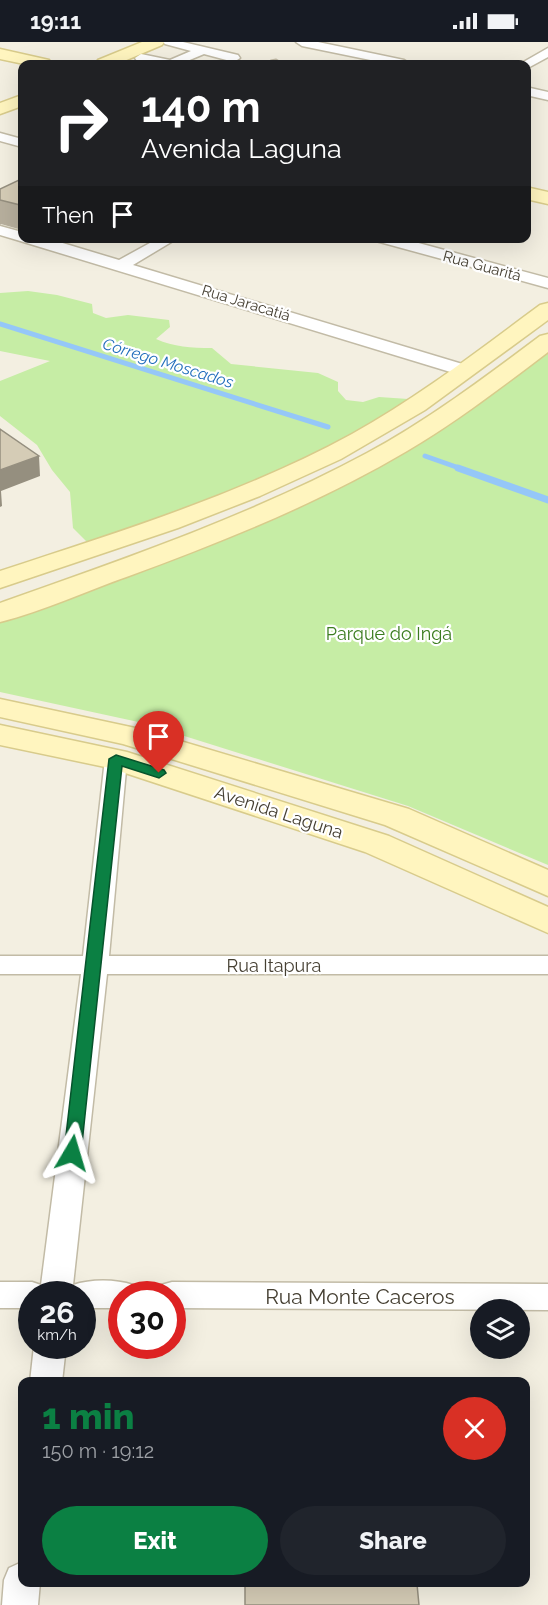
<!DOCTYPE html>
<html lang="en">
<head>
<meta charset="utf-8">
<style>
  :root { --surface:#171b24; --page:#20242c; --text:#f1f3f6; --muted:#9ea1a6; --accent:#0b8043 }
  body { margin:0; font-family:Raleway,sans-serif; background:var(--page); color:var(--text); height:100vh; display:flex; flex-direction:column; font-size:22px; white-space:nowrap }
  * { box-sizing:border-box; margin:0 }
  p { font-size:20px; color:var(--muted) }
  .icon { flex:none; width:33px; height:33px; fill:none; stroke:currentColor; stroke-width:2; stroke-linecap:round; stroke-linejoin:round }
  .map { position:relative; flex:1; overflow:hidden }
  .sheet { position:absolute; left:18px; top:1335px; width:512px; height:210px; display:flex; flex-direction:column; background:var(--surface); border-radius:12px; box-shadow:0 6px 24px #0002 }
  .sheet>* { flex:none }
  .top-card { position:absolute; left:18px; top:18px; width:513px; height:183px; border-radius:12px; box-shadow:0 6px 24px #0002; background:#202124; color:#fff; overflow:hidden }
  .tools { position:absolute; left:470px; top:1257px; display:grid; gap:12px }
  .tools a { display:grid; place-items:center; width:60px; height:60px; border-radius:50%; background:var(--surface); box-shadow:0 6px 24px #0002; font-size:30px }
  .speed { position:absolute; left:18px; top:1239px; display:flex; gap:12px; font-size:30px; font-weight:700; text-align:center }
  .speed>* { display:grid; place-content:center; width:78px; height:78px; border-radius:50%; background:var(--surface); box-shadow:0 6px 24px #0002; line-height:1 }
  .speed small { font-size:15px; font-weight:400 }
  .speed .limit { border:9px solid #d22; background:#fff; color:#111 }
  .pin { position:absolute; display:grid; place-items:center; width:51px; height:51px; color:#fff; margin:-62px -26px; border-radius:50% 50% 50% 0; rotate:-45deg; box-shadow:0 0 6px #0007 }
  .pin .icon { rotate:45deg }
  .me { position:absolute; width:66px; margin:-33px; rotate:7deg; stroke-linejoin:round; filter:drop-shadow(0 0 4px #0008) }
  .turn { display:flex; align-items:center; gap:21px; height:126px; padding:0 24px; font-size:27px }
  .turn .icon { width:78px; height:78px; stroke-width:2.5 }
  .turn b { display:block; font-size:42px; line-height:51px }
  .then { display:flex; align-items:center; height:57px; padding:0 24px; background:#0003; gap:12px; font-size:22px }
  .round { display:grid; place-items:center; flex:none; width:63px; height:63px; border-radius:32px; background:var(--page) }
  .summary { display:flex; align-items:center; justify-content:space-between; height:102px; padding:0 24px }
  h1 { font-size:36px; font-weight:800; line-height:45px; color:var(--accent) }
  .button { display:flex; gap:12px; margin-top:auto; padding:12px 24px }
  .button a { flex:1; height:69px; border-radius:36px; background:var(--accent); color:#fff; font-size:24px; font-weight:800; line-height:69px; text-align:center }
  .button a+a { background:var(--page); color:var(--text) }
  .status { display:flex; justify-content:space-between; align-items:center; height:42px; padding:0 30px; background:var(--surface); direction:ltr }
  .status svg { height:16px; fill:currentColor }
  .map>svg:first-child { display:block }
</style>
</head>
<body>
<div class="status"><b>19:11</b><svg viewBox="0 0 49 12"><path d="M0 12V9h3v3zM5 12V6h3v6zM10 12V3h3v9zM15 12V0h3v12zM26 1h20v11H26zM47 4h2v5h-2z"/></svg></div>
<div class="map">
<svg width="548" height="1563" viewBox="0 0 548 1563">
  <rect width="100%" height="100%" fill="#f3efe1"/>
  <path fill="#c6eda5" d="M28,249l29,4 35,9 1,9 13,5 22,-3 41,5 1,7 -14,12c18,8 35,9 56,9l19,16 87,9 20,9v9l8,9 17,2 16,-5 44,3 -92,53 -239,94 -19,-19 -3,-36 -18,-22 -15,-25 -37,-29v-35l50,-20 -50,-10v-58z
    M548,301v522l-140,-59 -265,-83 -143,-31v-77l286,-109z"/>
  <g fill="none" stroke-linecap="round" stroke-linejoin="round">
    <path stroke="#95c7f8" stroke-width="5" d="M0,282l328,103
      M425,414l37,13"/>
    <path stroke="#95c7f8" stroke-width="7" d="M458,426l90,32"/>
    <defs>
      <path id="street" d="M163,0h20l55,13 2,3 -6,4 -30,-8 -24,10h-25l-18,-3 -2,-3 6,-4 29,6 21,-9 -26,-7z
        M296,0h22l86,18 6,4h-20l-88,-18z
        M548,6v9l-22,12v-5h-6z
        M276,18l6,4h-13l2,-3z
        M526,45l22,5v8l-22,-5z
        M0,91l22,6v8l-22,-6z
        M0,184l22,6v6h24l73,22 40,-22h19l-45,27 336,101 2,4 -8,5 -6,-1 -440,-134 -17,-5z
        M374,196h26l148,40v10l-172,-47z
        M116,710l8,2 3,5 -18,197h439v18h-441l-34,311c17,-6 43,-6 60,0l4,9h-15v14h-40v-14h-50v14h-32v-26h32l9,3 40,-311h-81v-18h83l22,-197 3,-5z
        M172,1240l376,2v26l-376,-2v-14h-15l4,-9z
        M34,1304h32l-4,36h-32z
        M22,1520v20h18l-2,23h-36l2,-25 5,-12z"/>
      <path id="secondary" d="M142,0h22l-2,3 -45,19h-21l2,-4z
        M0,7l49,11 2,4h-27l-24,-5z
        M22,53v11l-22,8v-11z
        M526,145l22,5v12l-22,-5z
        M548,261v17l-123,90 -84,49 -81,37 -82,32 -178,60v-17c119,-39 242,-77 352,-137 67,-37 127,-84 188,-129z
        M548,292v18c-46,35 -92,70 -141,99 -88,52 -183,90 -278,125 -43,15 -85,35 -129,46v-19c124,-44 250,-87 367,-150 61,-33 117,-75 173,-117z
        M0,657l140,30 269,80 139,61v26l-163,-71 -262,-81 -123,-27z
        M0,683l127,27 262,84 159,71v26l-183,-81 -255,-84 -110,-23z"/>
    </defs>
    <use href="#street" stroke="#c2bba6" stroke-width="3"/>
    <use href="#secondary" stroke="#d8cb8b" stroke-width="3"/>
    <use href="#street" fill="#fff" fill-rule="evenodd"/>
    <use href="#secondary" fill="#fff5bf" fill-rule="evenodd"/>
  </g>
  <path fill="#b7af9d" d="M22,139v49l-21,-6 -1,1v-36z"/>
  <path fill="#958f7f" d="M39,414l1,20 -39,15 1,15 -2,1v-37z"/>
  <path fill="#d5ccb6" stroke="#958f7f" stroke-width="1.5" d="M19,138l3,1v27l-2,-3 -20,-5v-11z
    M0,387l39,27 -39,14z
    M245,1542h172l2,21h-174z"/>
  <path fill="#0b8043" stroke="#07532c" stroke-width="1.5" d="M116,713l48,15 2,3 -7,5 -37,-12 -41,387 -3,5 -6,2 -5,-2 -3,-5 45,-394z"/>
  <g text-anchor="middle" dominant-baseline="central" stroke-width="4.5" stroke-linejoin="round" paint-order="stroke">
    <g font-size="15" fill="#453f32" stroke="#fff">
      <text transform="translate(482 224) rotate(15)">Rua Guaritá</text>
      <text transform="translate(246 261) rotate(17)">Rua Jaracatiá</text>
    </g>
    <g font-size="16" font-style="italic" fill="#206dbb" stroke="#fff">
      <text transform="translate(168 321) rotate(17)">Córrego Moscados</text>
    </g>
    <g font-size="18" fill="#3b7c1f" stroke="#fff">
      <text x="389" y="591">Parque do Ingá</text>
    </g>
    <g font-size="18" fill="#453f32" stroke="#fff">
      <text transform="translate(279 770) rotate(18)">Avenida Laguna</text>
      <text x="274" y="923">Rua Itapura</text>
    </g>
    <g font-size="21" fill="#453f32" stroke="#fff">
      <text x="360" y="1254">Rua Monte Caceros</text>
    </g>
  </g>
</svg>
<div class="tools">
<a><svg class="icon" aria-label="layers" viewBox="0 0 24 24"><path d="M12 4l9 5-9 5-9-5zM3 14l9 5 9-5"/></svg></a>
</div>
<div class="speed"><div>26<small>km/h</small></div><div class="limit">30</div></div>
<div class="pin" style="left:159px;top:731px;background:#d93025"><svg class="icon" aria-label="arrive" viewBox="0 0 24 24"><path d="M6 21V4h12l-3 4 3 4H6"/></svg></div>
<svg class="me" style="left:72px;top:1111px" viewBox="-20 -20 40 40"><path d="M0-17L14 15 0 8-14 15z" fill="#0b8043" stroke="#fff" stroke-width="4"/></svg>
<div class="top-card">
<div class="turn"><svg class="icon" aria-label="right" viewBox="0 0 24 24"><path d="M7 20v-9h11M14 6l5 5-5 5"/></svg><div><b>140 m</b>Avenida Laguna</div></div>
<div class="then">Then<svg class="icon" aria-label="arrive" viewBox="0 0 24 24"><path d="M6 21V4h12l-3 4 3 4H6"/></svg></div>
</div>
<section class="sheet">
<div class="summary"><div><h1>1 min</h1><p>150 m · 19:12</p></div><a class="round" style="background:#d93025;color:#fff"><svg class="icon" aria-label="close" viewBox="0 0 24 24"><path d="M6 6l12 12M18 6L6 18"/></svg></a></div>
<div class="button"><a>Exit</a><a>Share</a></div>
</section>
</div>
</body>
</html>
